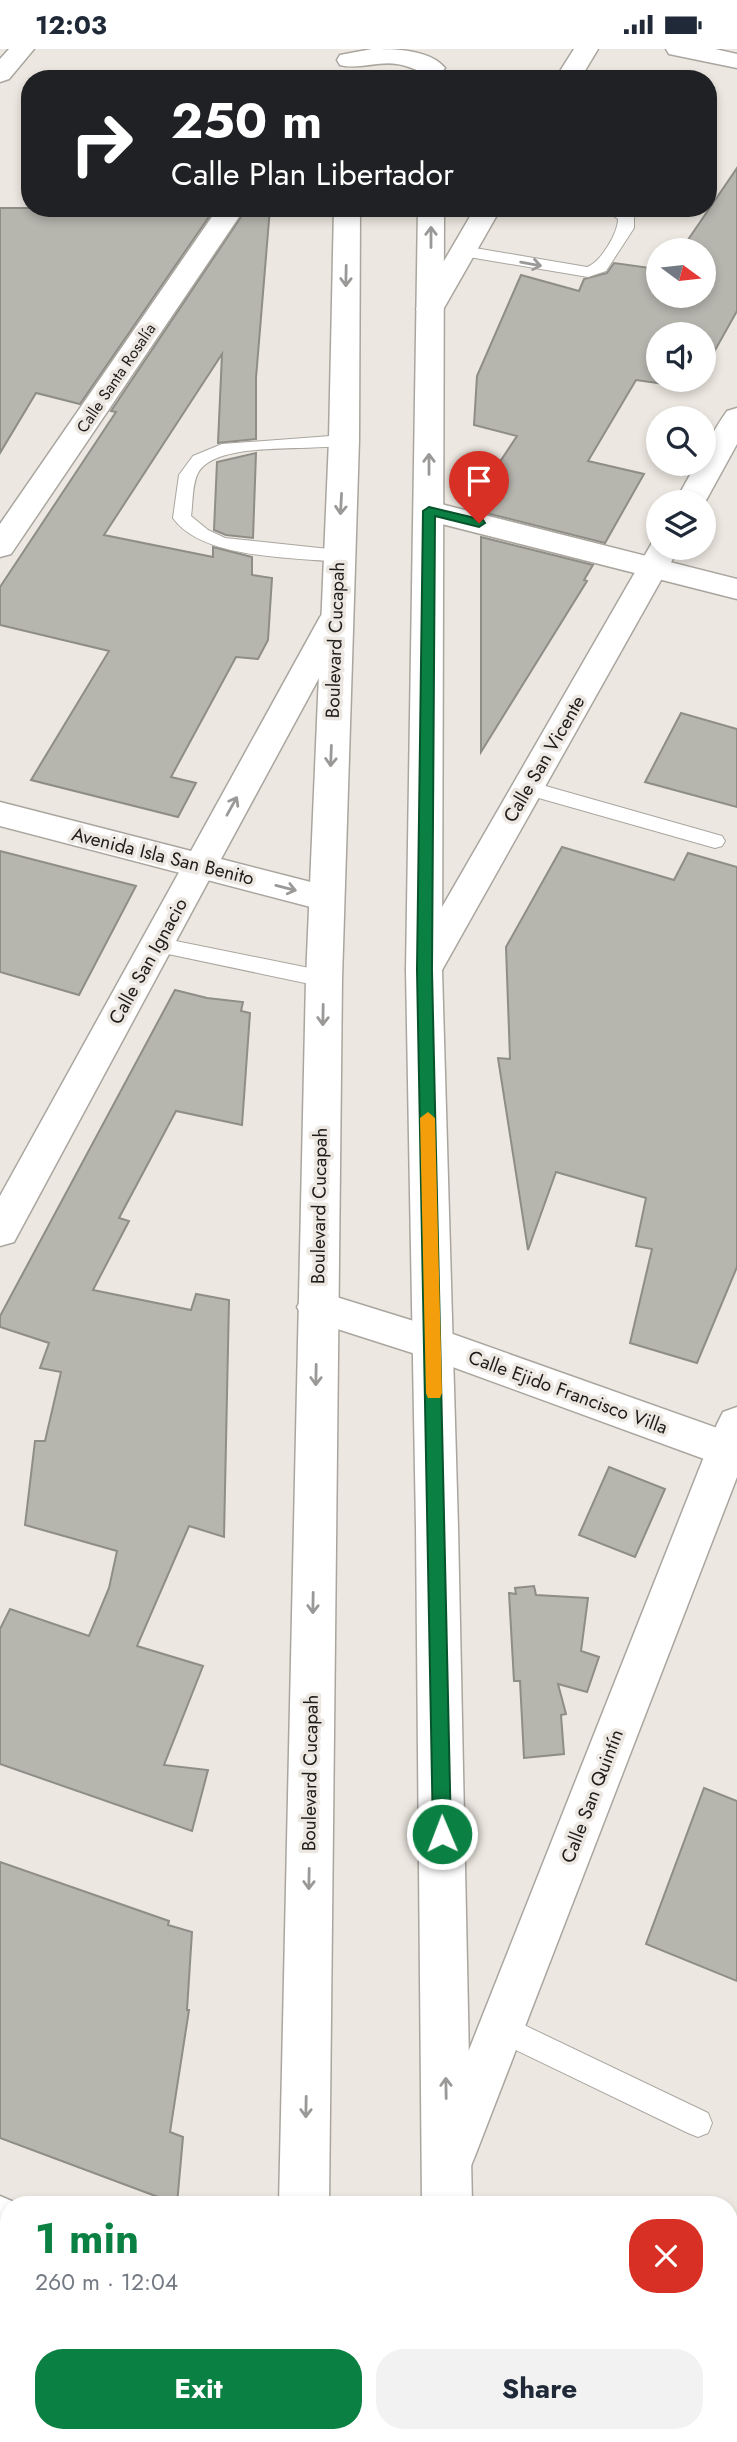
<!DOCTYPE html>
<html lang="en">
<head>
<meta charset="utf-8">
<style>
  :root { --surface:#fff; --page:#f2f2f3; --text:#1f2937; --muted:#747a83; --accent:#0b8043 }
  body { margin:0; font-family:Jost,sans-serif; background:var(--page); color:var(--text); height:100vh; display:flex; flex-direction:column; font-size:26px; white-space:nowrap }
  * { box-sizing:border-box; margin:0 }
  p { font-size:23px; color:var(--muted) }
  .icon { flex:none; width:38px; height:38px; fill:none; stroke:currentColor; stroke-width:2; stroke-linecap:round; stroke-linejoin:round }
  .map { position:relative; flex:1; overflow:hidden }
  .side { position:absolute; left:0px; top:2147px; width:738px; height:247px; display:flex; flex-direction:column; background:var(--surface); border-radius:28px 28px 0 0; box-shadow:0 4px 10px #0003 }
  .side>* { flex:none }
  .hud { position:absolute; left:21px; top:21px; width:696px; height:147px; border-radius:28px; box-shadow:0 4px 10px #0003; background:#202124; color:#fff; overflow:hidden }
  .needle { width:46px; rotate:105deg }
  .buttons { position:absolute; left:646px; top:189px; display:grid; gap:14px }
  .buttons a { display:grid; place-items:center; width:70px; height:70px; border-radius:50%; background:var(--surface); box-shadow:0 4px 10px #0003; font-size:35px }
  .pin { position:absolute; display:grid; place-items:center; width:60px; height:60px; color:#fff; margin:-72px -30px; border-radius:50% 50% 50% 0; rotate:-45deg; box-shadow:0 0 7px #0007 }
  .pin .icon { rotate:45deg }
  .me { position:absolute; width:77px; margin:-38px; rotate:359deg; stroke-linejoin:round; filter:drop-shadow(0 0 5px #0008) }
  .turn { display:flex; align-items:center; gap:24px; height:147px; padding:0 35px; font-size:32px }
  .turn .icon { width:91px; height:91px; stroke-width:2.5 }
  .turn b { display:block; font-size:49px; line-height:60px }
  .round { display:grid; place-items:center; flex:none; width:74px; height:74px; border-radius:28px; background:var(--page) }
  .head { display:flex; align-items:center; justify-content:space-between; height:119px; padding:0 35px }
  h1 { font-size:42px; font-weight:700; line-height:52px; color:var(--accent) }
  .cta { display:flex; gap:14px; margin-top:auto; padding:14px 35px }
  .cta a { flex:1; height:80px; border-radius:28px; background:var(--accent); color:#fff; font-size:28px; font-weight:700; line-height:80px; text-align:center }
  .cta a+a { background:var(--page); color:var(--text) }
  .status { display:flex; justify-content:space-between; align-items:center; height:49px; padding:0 35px; background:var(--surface); direction:ltr }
  .status svg { height:19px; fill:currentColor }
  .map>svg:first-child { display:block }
</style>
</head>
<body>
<div class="status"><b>12:03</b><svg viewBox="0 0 49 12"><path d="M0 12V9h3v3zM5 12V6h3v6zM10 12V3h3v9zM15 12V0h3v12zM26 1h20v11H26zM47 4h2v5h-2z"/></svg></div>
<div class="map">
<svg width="737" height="2393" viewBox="0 0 737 2393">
  <rect width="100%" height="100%" fill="#ece7e0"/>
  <path fill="#b6b5ae" stroke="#8e8d86" stroke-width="2" d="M737,119v143l-33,59v-36h-46v46h40l-5,8 -57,-8 -48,81 56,13 -39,69 -123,-31v-23l35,-53 -43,-11 3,-49 44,-101 58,16 5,-12 23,-6 7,-10 44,6v27h46v-46h-23z
    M0,159h215l-135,196 -44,-11 -36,60z
    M247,159h23l-14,170v61l-38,4 4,-89 -118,181 109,22v-10l39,10v18l20,3 -4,62 -10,19 -22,-2 -65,120 25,6 -18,34 -147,-37 78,-129 -109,-26v-38l116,-175 -5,-1z
    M256,404l-3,85 -27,-3 -12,-5 3,-68z
    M481,488l112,28 -9,15 3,1 -106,171z
    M681,664l56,16v78l-92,-25z
    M562,798l112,33 14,-27 49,14v400l-40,96 -67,-20 22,-94 -16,-3 10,-48 -90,-26 -28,78 -30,-192 12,1 -4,-112z
    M0,802l136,35 -57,109 -79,-23z
    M175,941l32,8 36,4 -2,9 9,2 -8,112 -66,-14 -57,107 10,3 -36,69 98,20 5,-16 33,6 -5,237 -35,-11 -52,120 66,20 -39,99 44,5 -16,61 -192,-67v-135l10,-20 79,27 20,-48 8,-37 -92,-26 10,-84h10l16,-69 -21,-4 9,-25 -49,-16v-11z
    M609,1418l56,22 -30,68 -56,-22z
    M534,1537l2,9 52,3 -7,53 18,6 -12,35 -29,-8 8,30 -5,1 3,39 -40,4 -4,-77h-6l-5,-88 7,1 -1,-6z
    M704,1739l33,13v180l-91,-37z
    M0,1813l169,59 -1,4 24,7 -5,78h2l-19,122 13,5 -6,67 -177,-66z"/>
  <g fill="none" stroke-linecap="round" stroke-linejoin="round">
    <defs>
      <path id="lane" d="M603,159h22l9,9v11l-28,43 -18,6 -125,-21 -8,-5 8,-5 124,21c14,-5 31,-34 31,-48z
        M344,386l6,1 3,4 -3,4c-36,9 -133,-5 -152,29 -6,11 -5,30 -7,43l17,14 17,8 113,12 6,2 3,4 -3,4 -6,2c-47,-5 -136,-3 -165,-44l6,-43 14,-19 29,-12z
        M528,732l194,55 3,5 -3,5 -7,2 -194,-55 -3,-5 3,-5z
        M156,888l168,34 7,2 3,6 -3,6 -7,2 -175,-37 -3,-5 3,-5z
        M501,1965l207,99 4,10 -4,10 -10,4 -10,-4 -197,-95 -4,-10 4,-10z"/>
      <path id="street" d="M9,0h25l-25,30 -9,3v-23z
        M574,0h24l-18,30h-25z
        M666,0h49l22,5v14l-68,-14z
        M218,159h27l-234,346 -11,3v-33z
        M475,159h26l-61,107 -10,2 -10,-2 -4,-6z
        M737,359v36l-33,60 -29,-2 21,-38h8c0,-19 12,-37 23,-53z
        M658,491v8h21l-242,431 -13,4 -13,-4 -5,-9 5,-9 238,-413 4,-7z
        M200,804l12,3 5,9 -203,377 -14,4v-50l188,-340z
        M737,1358v70l-262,679 -7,17 -17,7 -17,-7 -7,-17 290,-732 6,-12z
        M0,2147l21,9h-12v45l-9,-4z"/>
      <path id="secondary" d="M429,452l308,78v20l-319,-81 -4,-7 4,-7z
        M336,558l11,3 5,7 -131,242 117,30 5,9 -5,9 -12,4 -326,-85v-24l191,49 129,-234 5,-7z
        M317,1242l116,36 304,108v36l-309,-113 -125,-40 -6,-11 6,-11z"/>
      <path id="primary" d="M372,0c21,0 58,0 73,19l-4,5c-17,4 -28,-7 -44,-9 -19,-3 -39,6 -57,1l-3,-5 3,-5z
        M334,159h26l-1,232 -17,539 -13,1226h-50l27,-1226 23,-539z
        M418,159h26l-2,762 16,557 14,678h-50l-6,-678 -10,-557z
        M274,2385h52v8h-52z
        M426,2385h52v8h-52z"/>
    </defs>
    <use href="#lane" stroke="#aaa69f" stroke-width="2"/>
    <use href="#street" stroke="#aaa69f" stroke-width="3"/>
    <use href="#secondary" stroke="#aaa69f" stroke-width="3"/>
    <use href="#primary" stroke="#aaa69f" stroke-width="3"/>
    <use href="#lane" fill="#fff" fill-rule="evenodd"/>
    <use href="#street" fill="#fff" fill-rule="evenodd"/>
    <use href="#secondary" fill="#fff" fill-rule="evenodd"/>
    <use href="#primary" fill="#fff" fill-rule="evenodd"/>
  </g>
  <defs><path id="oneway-shaft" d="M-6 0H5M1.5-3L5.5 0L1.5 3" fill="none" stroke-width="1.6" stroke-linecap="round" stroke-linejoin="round" transform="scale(1.75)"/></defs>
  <g stroke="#9a9998">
    <use href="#oneway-shaft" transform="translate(431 188) rotate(-90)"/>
    <use href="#oneway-shaft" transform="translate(531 215) rotate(10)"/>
    <use href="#oneway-shaft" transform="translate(346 227) rotate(91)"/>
    <use href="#oneway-shaft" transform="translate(429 415) rotate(-90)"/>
    <use href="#oneway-shaft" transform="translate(341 455) rotate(93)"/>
    <use href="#oneway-shaft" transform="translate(331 707) rotate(92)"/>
    <use href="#oneway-shaft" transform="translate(232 757) rotate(-61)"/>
    <use href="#oneway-shaft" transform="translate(286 839) rotate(14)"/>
    <use href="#oneway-shaft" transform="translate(323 966) rotate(91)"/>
    <use href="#oneway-shaft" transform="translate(316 1326) rotate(91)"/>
    <use href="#oneway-shaft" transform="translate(313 1554) rotate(91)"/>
    <use href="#oneway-shaft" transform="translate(309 1830) rotate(91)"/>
    <use href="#oneway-shaft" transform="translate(446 2039) rotate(-91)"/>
    <use href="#oneway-shaft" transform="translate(306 2058) rotate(91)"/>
  </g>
  <path fill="#0b8043" stroke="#07532c" stroke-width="2" d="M429,458l54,13 2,3 -6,4 -44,-11 -3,454 19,864 -3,6 -6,3 -7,-3 -2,-6 -16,-864 6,-459z"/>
  <path fill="#f59e0b" d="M428,1063l7,6 7,275 -2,5h-12l-2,-5 -6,-275z"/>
  <g text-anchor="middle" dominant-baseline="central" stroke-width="7" stroke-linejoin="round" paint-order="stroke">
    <g font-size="16" fill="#1e1d1a" stroke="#ece7e0">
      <text transform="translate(116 329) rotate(-56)">Calle Santa Rosalía</text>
    </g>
    <g font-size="19" fill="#1e1d1a" stroke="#ece7e0">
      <text transform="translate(335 591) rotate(-88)">Boulevard Cucapah</text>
      <text transform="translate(544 710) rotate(-60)">Calle San Vicente</text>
      <text transform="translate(163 807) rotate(14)">Avenida Isla San Benito</text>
      <text transform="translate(148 912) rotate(-61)">Calle San Ignacio</text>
      <text transform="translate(319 1157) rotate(-89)">Boulevard Cucapah</text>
      <text transform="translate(568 1343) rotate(20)">Calle Ejido Francisco Villa</text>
      <text transform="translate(310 1724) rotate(-89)">Boulevard Cucapah</text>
      <text transform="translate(592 1747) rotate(-69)">Calle San Quintín</text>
    </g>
  </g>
</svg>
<div class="buttons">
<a><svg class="needle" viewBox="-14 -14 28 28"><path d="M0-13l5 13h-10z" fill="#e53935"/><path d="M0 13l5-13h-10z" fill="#747a83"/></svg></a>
<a><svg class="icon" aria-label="sound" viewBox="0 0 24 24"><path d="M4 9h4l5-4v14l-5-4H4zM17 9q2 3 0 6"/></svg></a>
<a><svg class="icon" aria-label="search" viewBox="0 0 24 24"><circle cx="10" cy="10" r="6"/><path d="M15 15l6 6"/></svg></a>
<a><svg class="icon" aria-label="layers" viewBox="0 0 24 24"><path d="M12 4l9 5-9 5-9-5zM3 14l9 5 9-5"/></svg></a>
</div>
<div class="pin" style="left:479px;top:474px;background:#d93025"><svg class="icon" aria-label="arrive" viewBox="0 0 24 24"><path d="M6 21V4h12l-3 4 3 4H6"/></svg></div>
<svg class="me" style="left:442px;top:1785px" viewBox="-20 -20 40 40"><circle r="17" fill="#0b8043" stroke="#fff" stroke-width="3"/><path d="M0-11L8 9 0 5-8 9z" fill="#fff"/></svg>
<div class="hud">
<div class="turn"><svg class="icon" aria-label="right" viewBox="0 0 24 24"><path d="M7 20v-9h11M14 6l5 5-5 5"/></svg><div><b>250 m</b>Calle Plan Libertador</div></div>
</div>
<section class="side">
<div class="head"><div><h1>1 min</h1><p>260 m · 12:04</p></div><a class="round" style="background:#d93025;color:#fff"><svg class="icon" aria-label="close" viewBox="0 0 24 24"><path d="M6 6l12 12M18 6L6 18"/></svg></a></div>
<div class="cta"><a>Exit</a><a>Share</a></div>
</section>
</div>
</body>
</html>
